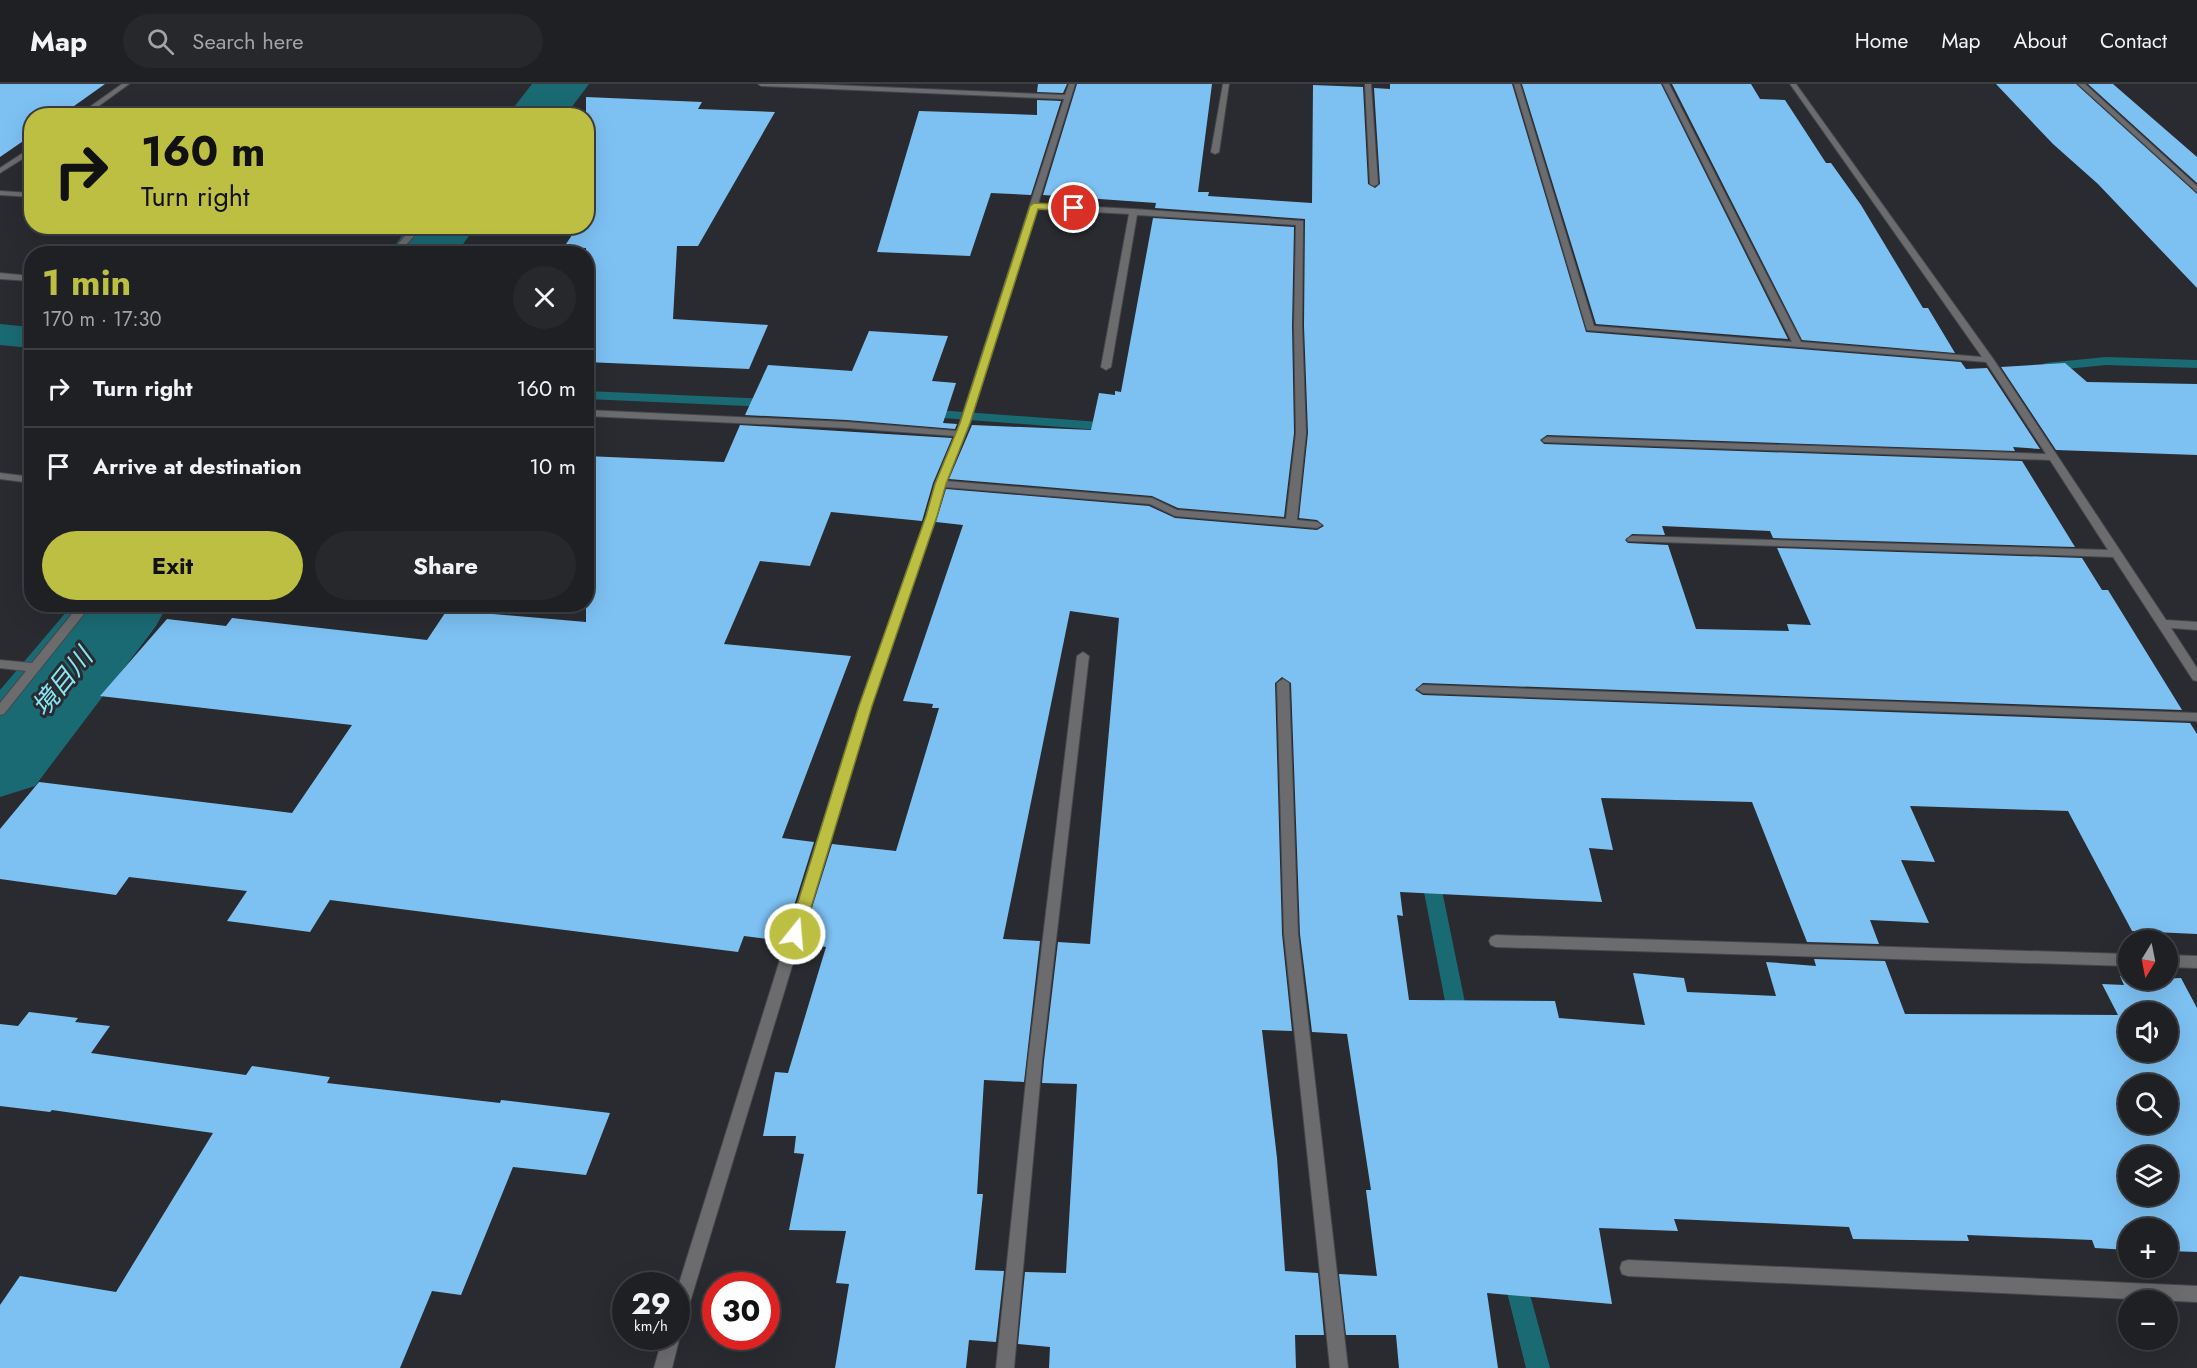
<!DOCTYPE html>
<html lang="en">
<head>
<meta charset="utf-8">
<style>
  :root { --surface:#1f2024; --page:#27282c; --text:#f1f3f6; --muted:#a1a3a6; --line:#3c3e41; --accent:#bdbf43 }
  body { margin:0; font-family:Jost,"Noto Sans JP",sans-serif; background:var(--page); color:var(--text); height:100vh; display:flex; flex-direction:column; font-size:22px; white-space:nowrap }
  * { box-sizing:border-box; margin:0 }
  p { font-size:20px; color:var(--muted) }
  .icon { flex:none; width:33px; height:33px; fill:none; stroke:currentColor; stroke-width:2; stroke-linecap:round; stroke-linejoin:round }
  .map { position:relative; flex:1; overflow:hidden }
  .panel { position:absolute; left:24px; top:162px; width:570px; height:366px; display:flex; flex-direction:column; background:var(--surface); border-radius:24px; box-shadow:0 6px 24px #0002,0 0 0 2px var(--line) }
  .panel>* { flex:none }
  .guide { position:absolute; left:24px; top:24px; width:570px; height:126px; border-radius:24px; box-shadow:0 6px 24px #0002,0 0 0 2px var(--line); background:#bdbf43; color:#111; overflow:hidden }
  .needle { width:39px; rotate:190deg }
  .tools { position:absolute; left:2118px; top:846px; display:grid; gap:12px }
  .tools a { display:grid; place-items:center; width:60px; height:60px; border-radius:50%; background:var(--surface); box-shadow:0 6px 24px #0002,0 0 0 2px var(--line); font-size:30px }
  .speed { position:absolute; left:612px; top:1188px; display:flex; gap:12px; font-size:30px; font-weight:700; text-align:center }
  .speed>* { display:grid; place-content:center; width:78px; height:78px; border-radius:50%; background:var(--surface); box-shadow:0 6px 24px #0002,0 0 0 2px var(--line); line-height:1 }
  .speed small { font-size:15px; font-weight:400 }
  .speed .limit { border:9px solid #d22; background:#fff; color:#111 }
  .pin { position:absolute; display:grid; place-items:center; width:51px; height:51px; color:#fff; margin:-26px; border:3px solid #fff; border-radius:50%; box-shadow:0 2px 6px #0007 }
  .me { position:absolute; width:66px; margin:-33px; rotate:17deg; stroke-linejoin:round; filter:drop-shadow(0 0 4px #0008) }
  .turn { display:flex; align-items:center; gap:21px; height:126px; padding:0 18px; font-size:27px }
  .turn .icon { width:78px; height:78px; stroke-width:2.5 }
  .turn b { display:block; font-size:42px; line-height:51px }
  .round { display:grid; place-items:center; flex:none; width:63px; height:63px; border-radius:32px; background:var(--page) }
  .head { display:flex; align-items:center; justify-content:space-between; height:102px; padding:0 18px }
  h1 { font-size:36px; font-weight:700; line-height:45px; color:var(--accent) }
  .action { display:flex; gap:12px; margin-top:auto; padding:12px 18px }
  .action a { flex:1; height:69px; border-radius:36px; background:var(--accent); color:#111; font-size:24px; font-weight:700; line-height:69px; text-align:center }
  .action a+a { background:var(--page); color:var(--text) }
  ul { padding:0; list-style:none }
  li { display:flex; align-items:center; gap:18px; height:78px; padding:0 18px; border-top:2px solid var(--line) }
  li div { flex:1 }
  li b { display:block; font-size:22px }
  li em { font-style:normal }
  header { display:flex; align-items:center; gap:36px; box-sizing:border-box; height:84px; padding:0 30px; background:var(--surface); border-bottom:2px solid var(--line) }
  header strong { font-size:28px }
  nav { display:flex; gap:33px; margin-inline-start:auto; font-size:21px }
  .search { width:420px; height:54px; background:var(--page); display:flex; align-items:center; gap:15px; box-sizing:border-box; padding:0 21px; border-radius:33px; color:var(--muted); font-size:22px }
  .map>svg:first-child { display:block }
</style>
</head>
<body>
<header>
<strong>Map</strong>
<div class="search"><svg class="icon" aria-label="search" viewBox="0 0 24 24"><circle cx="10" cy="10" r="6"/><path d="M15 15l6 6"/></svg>Search here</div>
<nav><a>Home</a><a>Map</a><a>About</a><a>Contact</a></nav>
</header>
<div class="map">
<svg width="2197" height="1284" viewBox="0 0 2197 1284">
  <rect width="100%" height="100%" fill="#292b30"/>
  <path fill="#1a6a74" d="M0,240l31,3v21l-31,-3z"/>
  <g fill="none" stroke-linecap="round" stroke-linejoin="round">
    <path fill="#1a6a74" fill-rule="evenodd" d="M2106,273l91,3v8l-91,-3 -61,6 -6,-4 6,-4z
      M586,307l185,8 6,4 -6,4 -185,-8z
      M923,325l190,14 7,4 -7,4 -195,-15 -2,-3z
      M1429,779l6,3 3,5 31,151 -3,6 -7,3 -7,-3 -3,-6 -29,-151 3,-5z
      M1514,1181l8,3 3,8 25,92h-24l-23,-92 3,-8z"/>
    <path fill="#1a6a74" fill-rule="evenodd" d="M532,0h57l-24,32h-58z
      M409,142h67l-20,28h-67z
      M73,520h95l-12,22 -121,160 -35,11v-107z"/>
  </g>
  <path fill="#7dc1f3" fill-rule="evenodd" d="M0,0h105l-45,32h-28v19l-32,22z
    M1038,0h29l-4,9 -26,-1z
    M1077,0h135l-14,108h11l-1,4 104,7 1,-118 50,2 5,97 7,4 5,-4 -6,-96 16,1v-5h122l74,248 375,30 5,7 21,-1 53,81 -27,-2 2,4 -468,-16 -7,5 4,4 478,17 53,86 -302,-9 -3,-7 -108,-5 3,9 -33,-1 -7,6 3,3 40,2 28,84 93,2 -2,-7 24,1 -34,-77 305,10 20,32h6l74,120 -759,-27 -8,7 8,5 767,28 7,11v200l-65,-3 -64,-120 -158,-5 25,56 -34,-2 28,63 -59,-3 9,24 -72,-2 -55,-140 -151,-4 12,52 -24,-2 13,54 -202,-10 3,24 -6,-1 12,85 146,1 4,17 86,7 -12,-52 51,5 3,14 89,4 -10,-34 50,4 -2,-7 71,2 20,53 213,1 -16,-31 22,1 -4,-9h8v4l53,-2 16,30v244l-29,-1v-23h-40v22l-33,-2 -3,-8 -125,-5 2,6 -116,-2 -4,-12 -175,-8 4,12 -79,-3 13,76 -125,-11 11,75h-99l-3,-33h-50l-7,-61 38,2 -11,-86h5l-24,-156 -35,-2 -12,-98 -9,-251 -9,-6 -7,6 7,251 10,97 -30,-1 15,128 8,113 33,2 6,62h-29l1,33h-247l1,-21 -32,-3 7,-72 41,1 11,-189 -35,-1 2,-22 14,-119 32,2 29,-326 -49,-7 -67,328 37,2 -16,141 -40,-2 -7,114h6l-8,76 29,1 -8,71 -27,-2 -3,28h-131l14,-84 -13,-1 10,-52 -57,-1 15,-76 -10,-1 2,-17h-33l12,-64 13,1 38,-126 -25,-4 31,-99 64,7 43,-143h-7l1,-4 -30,-3 60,-176 -27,-3 10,-33 203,17 26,12 142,12 7,-4 -7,-6 -18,-2 9,-85 -4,-107 1,-107 -150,-11 1,-5 -113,-8zM2128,928h40v40h-40zM2128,1000h40v40h-40zM2128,1072h40v40h-40z
    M1522,0h139l127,255 -192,-15z
    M1672,0h79l9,15 25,1 41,63h5l30,42 62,103h5l27,45 -153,-13z
    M1996,0h80l121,110v94l-99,-104 -45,-40z
    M2088,0h25l84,73v26z
    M586,13l116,5 -4,7 77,3 -77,134h-21l-4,73 95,6 -19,44 -163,-7v-114l-22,-1 14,-21h8z
    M1037,16l24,1 -30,94 -40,-2 -21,63 -93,-4 42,-141 118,4z
    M1153,134l141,9 -2,99 2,107 -10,84 -106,-9 -26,-12 -203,-17 23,-54 119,5 8,-37 16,2v-4l6,1z
    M869,247l79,5 -16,45 24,2 -13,40 14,1 -2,5 -108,-9 -102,-5 23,-50 84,6z
    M2065,279l22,19 110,2v71l-141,-5 -55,-83z
    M740,341l212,13 -19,45 -11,38 -91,-9 -21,54 -50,-5 -36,83 127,12 -69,182 32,4 -31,99 -39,-5 -6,16 -408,-52 -20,32 -83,-11 20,-30 -118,-14 -13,18 -116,-16v-50l39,-47 253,31 60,-88 -252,-29 67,-77 59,7 6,-8 195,22 20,-30 139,12v-166l138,6z
    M29,928l49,6 -3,4 35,4 -19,27 155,22 6,-9 78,11 -3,6 173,20 1,-3 109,13 -24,62 -73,-8 -52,128 -29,-4 -32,77h-400v-63l20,-29 96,16 97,-159 -161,-23 -2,2 -50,-6v-82l18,2z"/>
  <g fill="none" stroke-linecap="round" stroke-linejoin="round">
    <defs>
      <path id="minor" d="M122,0h7l-44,32h-8z
        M758,0h51l256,11 4,-11h6l-37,120 96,5 169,12 -1,105 4,107 -9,87 20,2 5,3 -5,3 -142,-12 -25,-12 -206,-17 -8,30 -65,189 -187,616 -2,6 -5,2 3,6 -8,32h-18l9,-32h13v-43l183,-587 67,-189 9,-33 20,-48 -108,-8 -261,-12v-6l261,12 110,9 107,-332 -303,-13zM1037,125l92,5 -28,153 5,3 5,-3 26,-152 159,10 -2,101 2,107 -10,86 -109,-9 -25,-12 -206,-17 24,-58z
        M1223,0h6l-10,68 -4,2 -4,-2z
        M1365,0h6l7,100 -4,2 -4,-2z
        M1514,0h6l74,242 198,16 -129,-258h6l132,258 181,15 -192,-273h6l198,276 172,260 31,2v8l-26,-2 26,40v13l-4,-1 -80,-123 -485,-16 -1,-2 5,-3 476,14 -58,-90 -506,-18 -2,-2 5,-3 499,17 -60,-92 -399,-32z
        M2078,0h7l112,102v6z
        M32,63v6l-32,20v-5z
        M0,107l32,2v4l-32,-2z
        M414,142h9l-25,28h-9z
        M0,189l32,3v5l-32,-2z
        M0,389l32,4v6l-32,-4z
        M80,520h12l-88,110 -4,1v-12l26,-32 -26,-3v-8l32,3z
        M1083,568l6,4 -47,405 -28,307h-18l32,-307 49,-405z
        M1283,595l6,4 9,251 50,434h-18l-46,-434 -7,-251z
        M1423,601l774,28v8l-774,-28 -6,-4z
        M1496,851l632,19v12l-632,-19 -5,-2 -2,-4 2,-4z
        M2168,871l29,1v12l-29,-1z
        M1628,1176l569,26v16l-569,-26 -6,-2 -2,-6 2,-6z"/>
    </defs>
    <use href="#minor" stroke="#45474c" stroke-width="2"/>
    <use href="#minor" fill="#6c6b6d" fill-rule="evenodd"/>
  </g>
  <path fill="#bdbf43" stroke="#7b7c2c" stroke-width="1.5" d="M1034,119l40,2 4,3 -4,3 -36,-2 -68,214 -24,61 -9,32 -65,190 -69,228 -2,5 -6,2 -5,-2 -2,-5 71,-228 67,-190 9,-32 25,-61 70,-217z"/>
  <g text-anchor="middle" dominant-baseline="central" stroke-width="6" stroke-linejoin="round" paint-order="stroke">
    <g font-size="26" font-style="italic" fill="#88e7f6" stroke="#292b30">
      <text transform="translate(62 598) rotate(-51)">境目川</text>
    </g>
  </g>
</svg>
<div class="tools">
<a><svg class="needle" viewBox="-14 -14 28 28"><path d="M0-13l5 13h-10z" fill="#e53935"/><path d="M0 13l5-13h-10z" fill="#a1a3a6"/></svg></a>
<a><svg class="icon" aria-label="sound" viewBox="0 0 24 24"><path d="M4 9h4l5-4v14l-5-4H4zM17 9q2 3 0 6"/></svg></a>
<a><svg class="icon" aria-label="search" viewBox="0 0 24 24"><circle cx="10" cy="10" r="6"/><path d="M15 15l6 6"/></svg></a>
<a><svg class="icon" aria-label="layers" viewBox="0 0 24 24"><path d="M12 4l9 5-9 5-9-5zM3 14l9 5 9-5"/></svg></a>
<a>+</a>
<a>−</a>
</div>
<div class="speed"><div>29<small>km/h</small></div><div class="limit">30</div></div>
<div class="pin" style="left:1074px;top:124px;background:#d93025"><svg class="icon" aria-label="arrive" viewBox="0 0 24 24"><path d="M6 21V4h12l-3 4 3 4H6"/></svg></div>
<svg class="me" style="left:795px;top:850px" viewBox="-20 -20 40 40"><circle r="17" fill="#bdbf43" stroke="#fff" stroke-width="3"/><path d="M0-11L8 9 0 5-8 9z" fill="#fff"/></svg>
<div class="guide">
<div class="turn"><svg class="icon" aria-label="right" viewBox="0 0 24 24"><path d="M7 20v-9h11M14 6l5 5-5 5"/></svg><div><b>160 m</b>Turn right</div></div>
</div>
<section class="panel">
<div class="head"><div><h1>1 min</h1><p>170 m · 17:30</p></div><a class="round"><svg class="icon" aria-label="close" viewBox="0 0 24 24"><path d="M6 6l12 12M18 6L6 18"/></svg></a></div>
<ul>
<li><svg class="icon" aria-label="right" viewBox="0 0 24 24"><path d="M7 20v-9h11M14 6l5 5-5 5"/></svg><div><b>Turn right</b></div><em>160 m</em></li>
<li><svg class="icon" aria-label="arrive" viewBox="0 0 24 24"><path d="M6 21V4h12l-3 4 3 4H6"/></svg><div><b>Arrive at destination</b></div><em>10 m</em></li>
</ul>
<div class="action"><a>Exit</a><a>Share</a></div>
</section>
</div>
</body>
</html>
